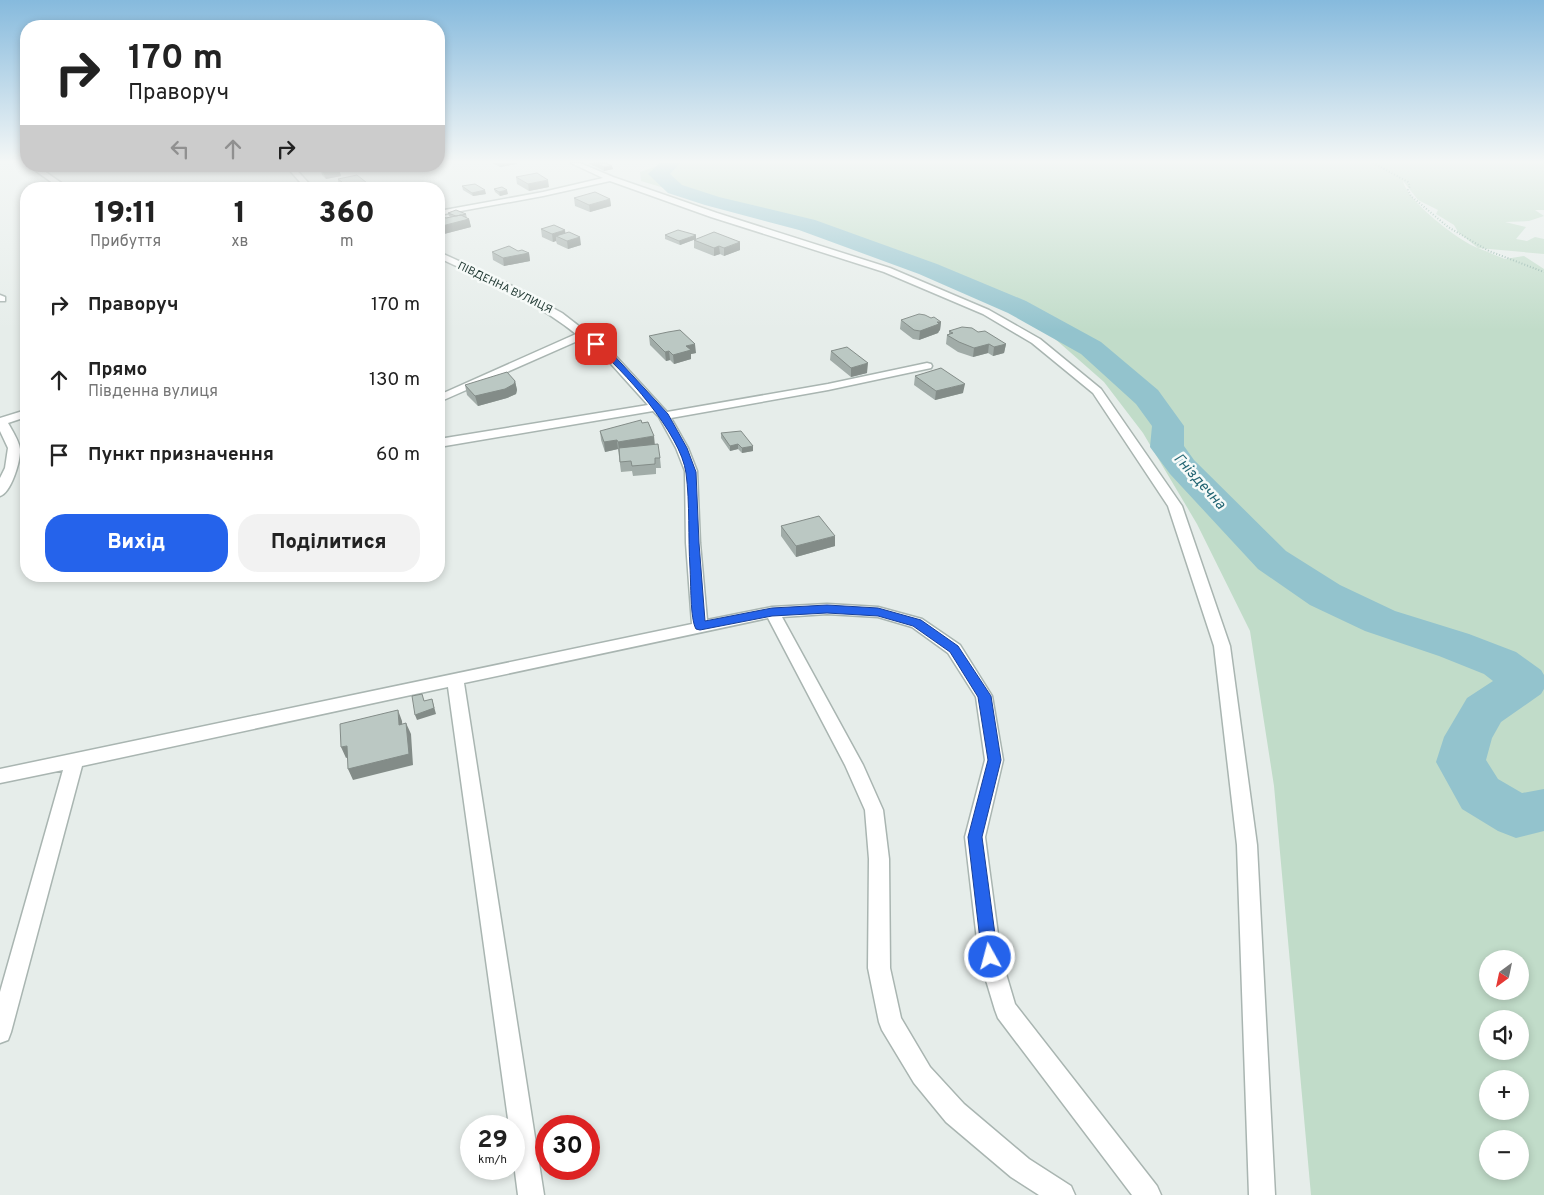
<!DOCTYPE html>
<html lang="uk">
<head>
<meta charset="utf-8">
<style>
  :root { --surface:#fff; --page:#f2f2f2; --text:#222; --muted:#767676; --accent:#2563eb }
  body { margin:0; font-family:Overpass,sans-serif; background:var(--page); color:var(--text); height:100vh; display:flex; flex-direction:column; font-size:19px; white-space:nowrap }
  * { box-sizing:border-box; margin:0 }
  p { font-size:16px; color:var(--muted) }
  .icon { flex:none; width:28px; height:28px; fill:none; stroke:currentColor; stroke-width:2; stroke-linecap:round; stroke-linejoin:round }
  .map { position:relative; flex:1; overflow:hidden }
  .sheet { position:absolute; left:20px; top:182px; width:425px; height:400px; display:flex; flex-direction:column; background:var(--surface); border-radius:20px; box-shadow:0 2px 8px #0003 }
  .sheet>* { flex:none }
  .banner { position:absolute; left:20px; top:20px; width:425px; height:152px; border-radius:20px; box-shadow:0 2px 8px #0003; background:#fff; color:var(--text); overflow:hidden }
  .needle { width:32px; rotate:213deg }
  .fabs { position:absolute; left:1479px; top:950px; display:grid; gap:10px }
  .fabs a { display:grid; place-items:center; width:50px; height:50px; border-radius:50%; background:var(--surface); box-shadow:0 2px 8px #0003; font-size:25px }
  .speed { position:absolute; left:460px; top:1115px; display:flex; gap:10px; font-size:25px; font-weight:700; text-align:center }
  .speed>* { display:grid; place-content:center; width:65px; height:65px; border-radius:50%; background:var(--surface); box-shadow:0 2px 8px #0003; line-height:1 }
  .speed small { font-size:12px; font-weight:400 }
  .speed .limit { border:8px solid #d22; background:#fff; color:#111 }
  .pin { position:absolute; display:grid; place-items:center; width:42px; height:42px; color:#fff; margin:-21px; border-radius:10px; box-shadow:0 2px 8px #0006 }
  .me { position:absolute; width:55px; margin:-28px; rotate:353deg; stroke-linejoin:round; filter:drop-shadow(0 0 4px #0008) }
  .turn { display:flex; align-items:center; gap:18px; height:105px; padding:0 25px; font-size:22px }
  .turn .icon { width:65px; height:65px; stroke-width:2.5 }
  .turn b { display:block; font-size:35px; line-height:42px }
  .lanes { display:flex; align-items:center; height:48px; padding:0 25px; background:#0003; justify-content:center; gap:25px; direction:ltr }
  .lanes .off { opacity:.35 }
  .eta { display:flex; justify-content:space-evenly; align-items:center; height:85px; text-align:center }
  .eta b { font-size:30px; font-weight:800; line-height:35px }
  .cta { display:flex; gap:10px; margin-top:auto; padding:10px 25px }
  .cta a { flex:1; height:58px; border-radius:20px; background:var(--accent); color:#fff; font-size:20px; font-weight:800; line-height:58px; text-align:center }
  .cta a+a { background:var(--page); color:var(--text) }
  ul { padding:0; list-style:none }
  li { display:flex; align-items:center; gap:15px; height:75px; padding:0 25px }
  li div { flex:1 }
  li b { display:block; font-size:19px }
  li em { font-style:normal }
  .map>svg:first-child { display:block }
</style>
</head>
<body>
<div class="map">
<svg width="1544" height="1195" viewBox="0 0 1544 1195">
  <rect width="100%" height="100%" fill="#e6edea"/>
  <path fill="#c1dcc9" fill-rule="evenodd" d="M660,163h884v47h-9l9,6 -15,5 -24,1 21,5 -10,12 11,2 8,-4 9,2v15l-66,-6 27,11 19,-3 20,13v926h-233l-37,-409 -24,-155 -53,-107 -54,-91 -39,-51 -50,-44 -13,-22 -62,-32 -91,-35 -31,-9 -56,-11 -18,-12 -25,-5 -17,-1 -18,-11 -29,-3 -53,-16 -1,-9 17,-6zM1403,181l15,19 20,10 -2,4 18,11 4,7 20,16c-19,-7 -71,-47 -75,-67zM1488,959h32v32h-32zM1488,1019h32v32h-32zM1488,1079h32v32h-32zM1488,1139h32v32h-32z"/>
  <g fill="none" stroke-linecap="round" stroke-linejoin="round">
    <path fill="#93c3cd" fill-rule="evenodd" d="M660,163h20l-10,11 12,11 37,12 96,23 122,44 89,37 75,41 57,48 26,36v20l10,14 92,91 54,34 55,26 74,23 47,18 25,18 3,5v14l-3,5 -40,28 -9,16 -6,22 12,19 24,14 22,-4v42l-28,7 -18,-7 -36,-22 -26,-47 8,-25 23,-39 26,-17 -9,-7 -45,-18 -74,-25 -55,-26 -52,-36 -88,-95 -20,-27 2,-21 -16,-22 -55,-50 -73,-41 -89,-39 -120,-44 -94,-25 -37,-12 -20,-19z"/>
    <defs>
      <path id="minor" d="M571,163h9l33,14 104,36 173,55 99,42 51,29 61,50 81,117 48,140 27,199 18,350h-26l-12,-350 -23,-199 -46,-140 -75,-113 -61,-50 -49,-29 -99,-42 -173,-55 -101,-36 -67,15 -104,19v-4l104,-19 60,-14z
        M29,166h8l33,23h-9z
        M286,166h7l21,23h-8z
        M439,252l66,30 57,31 49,38 56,61 161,-28 99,-21 4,1 1,2 -1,2 -103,22 -157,28 17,30 9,23 3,72 7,77 65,-13 55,-3 51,3 44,12 38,26 32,51 11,64 -18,77 16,120 14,47 142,182 4,9h-29l-134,-177 -3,-8 -16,-53 -14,-120 20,-77 -9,-63 -28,-44 -36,-26 -34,-10 -51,-3 -45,3 81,148 20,45 6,49 1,109 11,50 29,49 34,37 65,55 42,27 4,9h-36l-28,-18 -65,-55 -32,-39 -32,-53 -3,-8 -11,-54 1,-109 -4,-49 -20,-45 -77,-147 -304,65 80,512h-26l-4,-31v-38h-5l-61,-439 -366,79 -71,266 -3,8 -8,3v-51l63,-222 -63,13v-14l692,-145 -6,-81 -1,-72 -9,-23 -17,-31 -6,-6 -214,36v-8l209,-34 -45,-50 -21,-16 -143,63v-7l137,-61c-41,-33 -90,-54 -137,-76z
        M0,295l5,2v4h-5z
        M26,410v7l-18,6c4,7 11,18 12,26 1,11 -9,44 -20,47v-18l5,-10 3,-20 -8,-17v-13z"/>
    </defs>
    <use href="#minor" stroke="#a9b5b1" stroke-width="3"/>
    <path stroke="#89aea3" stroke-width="2" stroke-dasharray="1 2" stroke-linecap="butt" d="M1373,163l35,19 2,4 -2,4 3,6 37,31 41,24 55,21"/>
    <use href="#minor" fill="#fff" fill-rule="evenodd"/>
  </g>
  <path fill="#a1aca8" d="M492,163h25v1l-17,3z
    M588,163h18l6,3 1,3 -9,2z
    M315,166h22l4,10 -15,3 -4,-4 -2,-7h-3z
    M516,177l33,10 -20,4 -12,-7z
    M338,179l30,10h-29z
    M462,186l24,8 -13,2 -10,-6z
    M494,189l14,5 -8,2 -5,-4z
    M574,198l36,1 1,7 -21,6 -15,-6z
    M448,213l18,1 1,4 2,1 2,8 -27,7 -5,-3v-13h7l5,-1 -2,-1z
    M541,229l24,4 16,12 -13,4 -11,-5 -1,-3 -3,1 -11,-5z
    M665,235l31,4 -16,6 -15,-6z
    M694,240l46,10 -16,6 -4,-2 -6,2 -20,-8z
    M518,251l11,2 1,8 -26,5 -11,-6 -1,-8z
    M931,318l10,4 -1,8 -1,1 -1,2 -19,7 -6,-1 -13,-10 1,-9z
    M949,331l29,1 28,12 -2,9 -11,3 -5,-3 -15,4 -15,-5 -12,-8 1,-9 2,-1z
    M649,336l47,17 -5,1v5l-17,5 -4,-4 -4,1 -16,-16z
    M831,351l36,22 -16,4 -21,-17z
    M915,376l48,17 -28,7 -21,-15z
    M515,381l2,9 -1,4 -9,4 -29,8 -11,-11 -2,-10z
    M600,431l54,14 6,13 1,10h-5v6l-23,2 -1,-5 -11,1 -3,-23 -13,3 -4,-12z
    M721,433l32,18 -11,2 -4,-4 -8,2 -9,-13z
    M781,526l54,20 -39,11 -15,-21z"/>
  <path fill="#838c88" d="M505,163h12v1l-17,3 -1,-3z
    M612,166l1,3 -9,2v-4z
    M339,169l2,7 -15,3 -3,-7z
    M548,180l1,7 -20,4 -1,-7z
    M367,183l1,6h-25v-2z
    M485,190l1,4 -13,2 -1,-3z
    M507,190l1,4 -8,2 -1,-4z
    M610,199l1,7 -21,6 -1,-7z
    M469,219l2,8 -27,7 -2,-8z
    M565,230l1,8 -10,-2v5l-3,1 -1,-8z
    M696,235v4l-16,6 -1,-4z
    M580,237l1,8 -13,4 -1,-8z
    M740,242v8l-16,6v-8z
    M719,246l1,8 -6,2v-8z
    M529,253l1,8 -26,5 -1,-8z
    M937,322h4l-1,8 -1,1 -1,2 -19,7 1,-9z
    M695,344l1,9 -5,1v5l-17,5 -1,-9 13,-9z
    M989,344l-1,9 -15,4 1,-9z
    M1006,344l-2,9 -11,3 1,-9z
    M669,351l1,9 -4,1 -1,-9z
    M868,363l-1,10 -16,4v-9z
    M515,381l2,9 -1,4 -9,4 -29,8 -3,-10z
    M965,384l-2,9 -28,7 1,-9z
    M654,436l1,10 -36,6 -1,-10z
    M617,440l1,9 -13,3 -1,-10z
    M738,444v5l-8,2v-5z
    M753,446v5l-11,2v-5z
    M835,536v10l-39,11v-11z
    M432,699l4,15 -19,6 -2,-5z
    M398,710l4,11 1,15 -4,-11z
    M406,723l5,11 2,31 -60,15 -5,-11z
    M347,746l5,10 -6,2 -5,-11z"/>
  <path fill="#bbc8c3" stroke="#838c88" d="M594,163h12l6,3 -8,1z
    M328,166h9l2,3 -16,3 -3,-5z
    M537,173l11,7 -20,4 -12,-7z
    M357,175l10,8 -24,4 -5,-4 4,-1 -4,-3z
    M475,184l10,6 -13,3 -10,-7z
    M502,187l5,3 -8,2 -5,-3z
    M595,192l15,7 -21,6 -15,-7z
    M456,210l10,4 -4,1h-1l-5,1 -8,-3z
    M461,215l8,4 -27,7 -3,-2v-6l4,-1 3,1z
    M554,225l11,5 -13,4 -11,-5z
    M678,230l18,5 -17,6 -14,-6z
    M569,232l11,5 -13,4 -11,-5z
    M714,232l26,10 -16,6 -5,-2 -5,2 -20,-8z
    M509,246l9,5 4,-1 7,3 -26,5 -11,-6z
    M919,314l6,1 6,3 3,-1 7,5h-4l2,2 -19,7 -6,-1 -13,-10z
    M962,327l10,1 6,4 7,-1 21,13 -12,3 -5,-3 -15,4 -15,-6 -12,-7 6,-2 -4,-2z
    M680,330l15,14 -9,2 5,4 -18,5 -4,-4 -4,1 -16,-16 19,-4z
    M847,347l21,16 -17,5 -20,-17z
    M941,368l24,16 -29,7 -21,-15z
    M507,372l8,9 -1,3 -9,5 -30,7 -10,-11z
    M641,420l1,3 6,-1 6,14 -36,6 -1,-2 -13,2 -4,-11z
    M741,431l12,15 -11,2 -4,-4 -8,2 -9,-13z
    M658,444l2,14h-5v6l-23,2 -1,-5 -11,1 -1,-14z
    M819,516l16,20 -39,10 -15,-20z
    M422,694l2,7 8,-2 2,9 -19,7 -3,-19z
    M398,710l1,15 7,-2 3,31 -61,15 -1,-23 -6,1 -1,-23z"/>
  <linearGradient id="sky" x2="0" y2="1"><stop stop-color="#86badd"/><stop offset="0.49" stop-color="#f4f7f6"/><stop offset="1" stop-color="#f4f7f6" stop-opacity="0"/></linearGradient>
  <rect width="1544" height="330" fill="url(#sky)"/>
  <path fill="#2563eb" stroke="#184099" d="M593,342h5l12,9 58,63 19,34 9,24 3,71 6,78 67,-13 55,-3 51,3 43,12 37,26 33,50 10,64 -19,77 16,120 -2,5 -6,3 -6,-3 -2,-5 -14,-120 20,-77 -10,-63 -28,-45 -37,-26 -35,-10 -51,-3 -55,3 -72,14 -4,-1c-6,-10 -5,-47 -6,-61 -2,-31 0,-64 -4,-95 -5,-39 -63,-104 -93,-128z"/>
  <g text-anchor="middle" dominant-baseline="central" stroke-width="5" stroke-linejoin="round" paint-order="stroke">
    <g font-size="11" fill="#263e38" stroke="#f6faf8">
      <text transform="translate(505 288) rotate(26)">ПІВДЕННА ВУЛИЦЯ</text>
    </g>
    <g font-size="15" font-style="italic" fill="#256775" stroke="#f6faf8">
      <text transform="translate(1199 482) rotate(48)">Гніздечна</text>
    </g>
  </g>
</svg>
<div class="fabs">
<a><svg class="needle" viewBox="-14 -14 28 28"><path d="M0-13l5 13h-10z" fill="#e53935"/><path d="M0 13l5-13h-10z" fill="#767676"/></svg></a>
<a><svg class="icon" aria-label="sound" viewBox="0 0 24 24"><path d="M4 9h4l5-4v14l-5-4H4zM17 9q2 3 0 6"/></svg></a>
<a>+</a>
<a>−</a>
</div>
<div class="speed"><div>29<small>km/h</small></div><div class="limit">30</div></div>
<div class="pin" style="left:596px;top:344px;background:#d93025"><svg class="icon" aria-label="arrive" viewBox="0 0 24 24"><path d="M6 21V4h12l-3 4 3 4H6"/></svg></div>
<svg class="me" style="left:990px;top:957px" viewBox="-20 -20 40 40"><circle r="17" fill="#2563eb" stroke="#fff" stroke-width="3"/><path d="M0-11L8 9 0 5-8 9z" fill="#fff"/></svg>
<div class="banner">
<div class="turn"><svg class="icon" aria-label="right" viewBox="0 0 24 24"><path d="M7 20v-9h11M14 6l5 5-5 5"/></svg><div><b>170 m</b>Праворуч</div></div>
<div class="lanes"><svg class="icon off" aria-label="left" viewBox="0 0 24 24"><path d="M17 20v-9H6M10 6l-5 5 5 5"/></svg><svg class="icon off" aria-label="ahead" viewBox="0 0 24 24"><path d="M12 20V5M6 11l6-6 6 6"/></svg><svg class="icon" aria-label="right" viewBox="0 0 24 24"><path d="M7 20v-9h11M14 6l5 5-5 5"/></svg></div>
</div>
<section class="sheet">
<div class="eta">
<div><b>19:11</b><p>Прибуття</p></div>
<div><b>1</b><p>хв</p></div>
<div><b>360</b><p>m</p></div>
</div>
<ul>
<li><svg class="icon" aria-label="right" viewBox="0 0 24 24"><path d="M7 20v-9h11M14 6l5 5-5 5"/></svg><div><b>Праворуч</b></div><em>170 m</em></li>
<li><svg class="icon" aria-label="ahead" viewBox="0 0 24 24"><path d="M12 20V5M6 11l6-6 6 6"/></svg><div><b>Прямо</b><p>Південна вулиця</p></div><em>130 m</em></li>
<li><svg class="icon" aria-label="arrive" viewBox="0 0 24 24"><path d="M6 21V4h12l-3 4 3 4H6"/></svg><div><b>Пункт призначення</b></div><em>60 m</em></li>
</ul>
<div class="cta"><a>Вихід</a><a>Поділитися</a></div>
</section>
</div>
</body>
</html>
